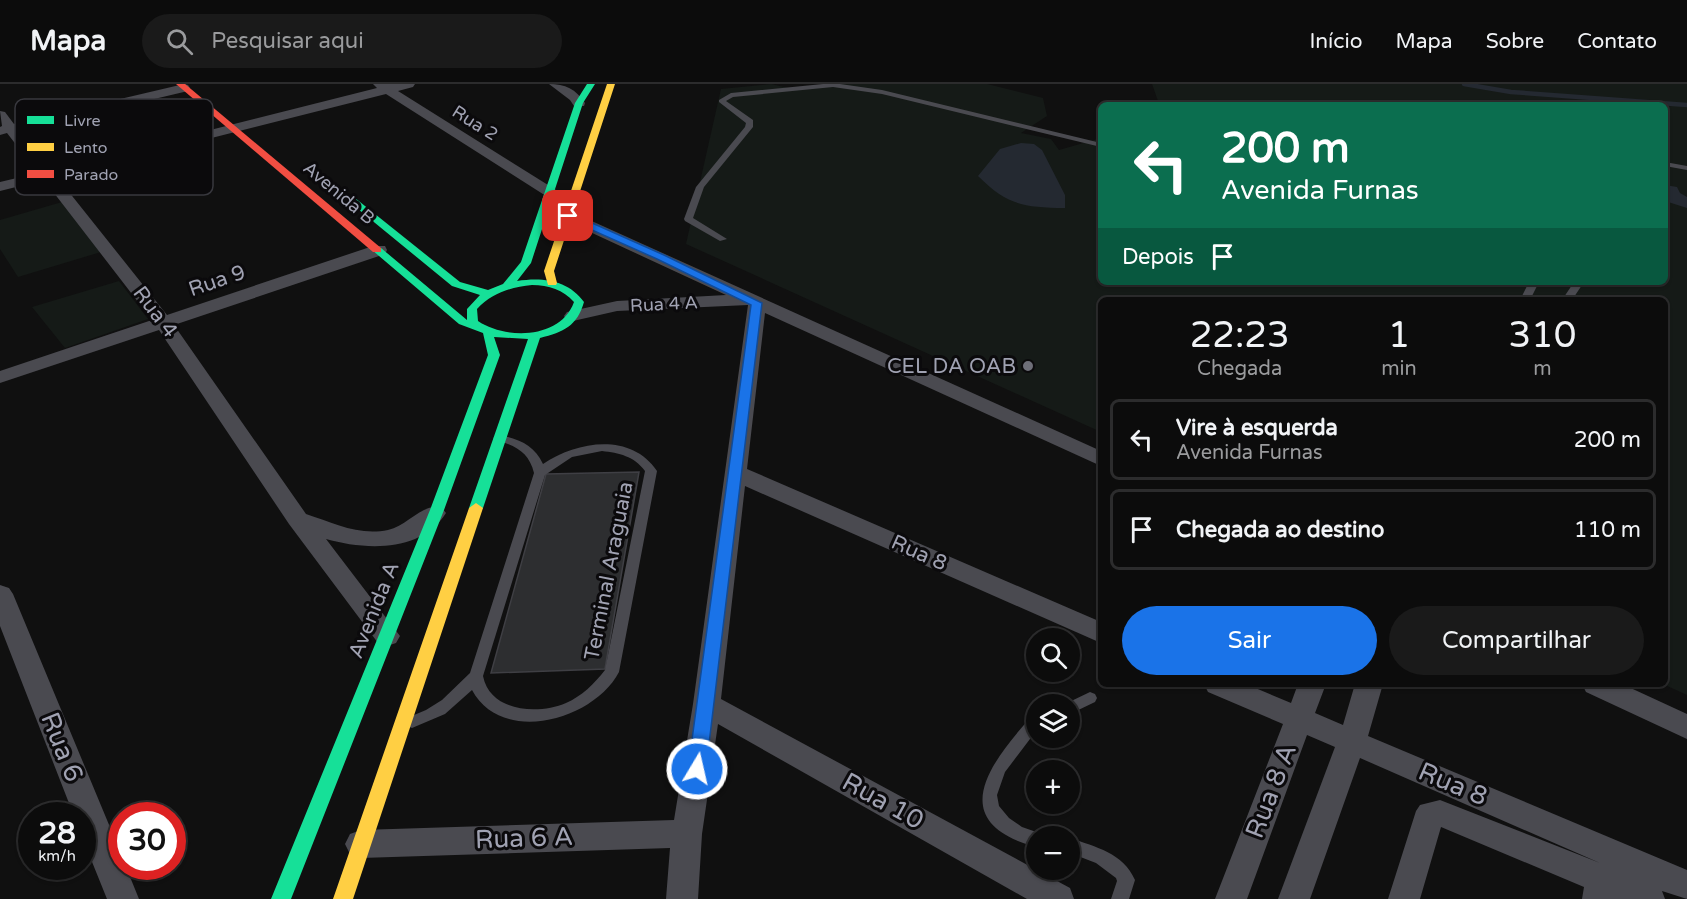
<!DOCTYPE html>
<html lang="pt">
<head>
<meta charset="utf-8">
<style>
  :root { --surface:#0c0c0c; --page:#1a1a1a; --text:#f1f3f6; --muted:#9a9b9d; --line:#2c2c2d; --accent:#1a73e8 }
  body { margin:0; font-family:"Varela Round",sans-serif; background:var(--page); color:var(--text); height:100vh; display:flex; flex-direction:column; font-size:22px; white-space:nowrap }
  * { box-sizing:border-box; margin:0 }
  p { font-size:20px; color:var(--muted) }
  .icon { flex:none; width:33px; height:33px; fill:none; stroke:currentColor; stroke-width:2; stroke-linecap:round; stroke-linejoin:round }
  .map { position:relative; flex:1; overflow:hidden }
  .details { position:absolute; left:1098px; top:213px; width:570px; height:390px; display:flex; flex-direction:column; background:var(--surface); border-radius:9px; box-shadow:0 2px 4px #0004,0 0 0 2px var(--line) }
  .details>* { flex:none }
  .guide { position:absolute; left:1098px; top:18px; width:570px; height:183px; border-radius:9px; box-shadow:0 2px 4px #0004,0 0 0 2px var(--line); background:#0b6e4f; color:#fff; overflow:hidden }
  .controls { position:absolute; left:1026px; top:544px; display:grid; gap:12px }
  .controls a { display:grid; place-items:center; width:54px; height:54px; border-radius:50%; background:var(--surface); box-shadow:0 2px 4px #0004,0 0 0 2px var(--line); font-size:30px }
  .speed { position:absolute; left:18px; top:718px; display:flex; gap:12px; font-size:30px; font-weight:700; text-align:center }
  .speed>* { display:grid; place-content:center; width:78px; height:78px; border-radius:50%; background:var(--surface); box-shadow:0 2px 4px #0004,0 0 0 2px var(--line); line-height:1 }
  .speed small { font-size:15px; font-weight:400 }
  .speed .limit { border:9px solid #d22; background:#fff; color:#111 }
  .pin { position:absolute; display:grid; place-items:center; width:51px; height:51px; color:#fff; margin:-26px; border-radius:12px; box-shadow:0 3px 9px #0006 }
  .me { position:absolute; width:66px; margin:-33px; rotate:9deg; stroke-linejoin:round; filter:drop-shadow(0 0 4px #0008) }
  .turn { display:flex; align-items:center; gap:21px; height:126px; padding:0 24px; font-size:27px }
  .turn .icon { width:78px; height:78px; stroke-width:2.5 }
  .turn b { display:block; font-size:42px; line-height:51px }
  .then { display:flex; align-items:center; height:57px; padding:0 24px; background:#0003; gap:12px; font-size:22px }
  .eta { display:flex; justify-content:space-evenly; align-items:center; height:102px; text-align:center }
  .eta b { font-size:36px; font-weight:600; line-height:42px }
  .button { display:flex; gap:12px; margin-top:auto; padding:12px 24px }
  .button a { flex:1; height:69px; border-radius:36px; background:var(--accent); color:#fff; font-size:24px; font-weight:600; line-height:69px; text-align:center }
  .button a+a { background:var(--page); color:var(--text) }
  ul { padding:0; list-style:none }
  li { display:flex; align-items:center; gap:18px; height:81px; margin:0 12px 9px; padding:0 12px; border:3px solid var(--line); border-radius:9px }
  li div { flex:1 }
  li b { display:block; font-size:22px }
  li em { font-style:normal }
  header { display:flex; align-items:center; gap:36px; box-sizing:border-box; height:84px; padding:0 30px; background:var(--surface); border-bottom:2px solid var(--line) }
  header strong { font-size:28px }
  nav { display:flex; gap:33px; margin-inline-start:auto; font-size:21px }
  .search { width:420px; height:54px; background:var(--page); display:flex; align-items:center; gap:15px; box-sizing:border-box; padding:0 21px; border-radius:33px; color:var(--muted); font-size:22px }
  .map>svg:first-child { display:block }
</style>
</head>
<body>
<header>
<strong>Mapa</strong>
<div class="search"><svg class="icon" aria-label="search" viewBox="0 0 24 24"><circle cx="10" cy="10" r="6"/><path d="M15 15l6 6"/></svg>Pesquisar aqui</div>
<nav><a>Início</a><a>Mapa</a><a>Sobre</a><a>Contato</a></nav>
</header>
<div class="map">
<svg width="1687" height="815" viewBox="0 0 1687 815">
  <rect width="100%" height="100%" fill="#101010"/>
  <path fill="#151a17" d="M771,0l22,5 42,-5h152l56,14 4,18 -26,17 30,6 8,11 42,-12v144h564v-177h-512l5,-4 -6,-17h535v611l-24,-11h2v-384h-564v132l-415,-188 35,-155z
    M62,118l39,50 -83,25 -18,-28v-29z
    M119,197l29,38 -83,29 -33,-41z"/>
  <path fill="#242931" d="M1021,59l13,1 8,6 23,45v13c-41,-1 -57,-2 -87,-32l22,-27z
    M1665,101l12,2 3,6 7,4v11l-22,-7z"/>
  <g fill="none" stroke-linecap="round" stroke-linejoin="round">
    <path stroke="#242931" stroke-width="4.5" d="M1464,0l47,8 176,13"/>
  </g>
  <path fill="#2d2e30" stroke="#3f3f44" stroke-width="1.5" d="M639,388l-34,197 -114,4 55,-199z"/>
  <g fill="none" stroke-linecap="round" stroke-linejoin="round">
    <path fill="#4a4a50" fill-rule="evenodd" d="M823,0h17l42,6 219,53v4l-219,-53 -49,-7 -100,10 -7,4 27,19v7l-49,60 -11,31 34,21 -7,2 -35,-20 -1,-2 12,-32 49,-60 1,-4 -27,-21v-2l12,-7z
      M1665,78l22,4v4l-22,-4z
      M1529,198h10l-9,18h-10z
      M1574,198h10l-12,18h-10z
      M499,351c20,4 35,10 44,29 34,-23 88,-32 114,7l-38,201c-25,48 -117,74 -147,18l-27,24 -33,14 -5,-2 -3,-4 3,-4 19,-8 16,-10 28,-27 64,-200c-5,-21 -19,-28 -39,-33l-2,-2zM602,367c17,2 32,5 43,20l-40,199c-11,14 -23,26 -39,33 -28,12 -76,9 -83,-27l62,-201 27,-18z
      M1090,608l5,2 2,4 -2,4 -25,12v-9l-5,-1z
      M1036,631v16l-31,41 -8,23 2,11 10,12 13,9 20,7 1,3h-7v10c-92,-25 -46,-84 -5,-130z
      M1070,754c26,9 53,15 65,42l-6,19h-18l6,-18 -1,-3 -20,-15 -26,-10z"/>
    <path fill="#4a4a50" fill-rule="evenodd" d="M184,0l4,1 2,3 -2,3 -169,40 32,39 326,-82 -4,-4h42l-2,3 -15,4 158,99 18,23 527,238v15l-336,-153 -18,156 354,153v21l-356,-157 -24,213 349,189 4,11h-47l-309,-175 -16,110 -4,65h-32l4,-51 -309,10 -11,-4 -5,-10 5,-10 11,-4 313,-10 19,-116 55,-399 -131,6 -44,10 -6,-1 -3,-4 3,-4 50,-11 109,-6 -164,-76 -16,-23 -160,-102 -329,83 110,138 206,-69h12l2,4 -2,4 -211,71 132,189c28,9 52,22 82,16 20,-4 34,-28 54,-22l4,5c-25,40 -81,37 -120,26l74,97 -4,7 -9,3 -9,-3 -89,-119 -130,-194 -159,53v-12l152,-51 -108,-140 -44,11v-9l38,-9 -31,-40 -7,2v-8l2,-1 -2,-15 5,1 9,12z
      M549,0c16,0 27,5 36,19l-1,3h-10l-4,-6z
      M0,501l9,3 4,6 109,262v11h4l13,32h-32l-25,-62v-21h-8l-74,-190z
      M1204,600h42l45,19 7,-19h28l-11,29 28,12 12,-41h28l-15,52 319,134v29l-25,-8 3,8h-83l2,-12 -143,-60 -21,72h-32l28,-88 4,-6 20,-5 160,63 -240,-105 -50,141h-32l57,-152 -28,-12 -60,164h-32l68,-175 -75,-32z
      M1582,600h40l65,30v25l-101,-47z"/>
    <path fill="#16e098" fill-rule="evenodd" d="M587,0h8l-12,19 -52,160 -14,18c26,-4 51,-1 67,21 -7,24 -20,30 -44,36l-57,170 -7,5 -7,-5 59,-169 -34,-2 6,18 -56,155 -153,389h-20l159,-389 58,-155 -5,-22 -24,-9 -87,-74 1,-2h8l86,72v-11l13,-14 -28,-9 -105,-86 8,-2 105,84 28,8 15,-6 18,-22 54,-159zM532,201c17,0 31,5 42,17 -13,37 -68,38 -96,19l-1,-12c15,-16 34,-22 55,-24z"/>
    <path fill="#ffcf43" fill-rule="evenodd" d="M607,0h8l-61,187 3,12 -1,2h-8l-4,-14z
      M476,419l7,5 -130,391h-20l136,-391z"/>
    <path fill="#f24e42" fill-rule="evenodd" d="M176,0h9l196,164v4h-8z"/>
  </g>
  <path fill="#1a73e8" stroke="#114b97" stroke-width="1.5" d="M565,130h7l92,41 98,48 -56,466 -3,5 -6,3 -6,-3 -3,-5 63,-464 -94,-46 -92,-41z"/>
  <circle fill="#6e6f79" stroke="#0b0a0c" stroke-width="2" cx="1028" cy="282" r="6"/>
  <g text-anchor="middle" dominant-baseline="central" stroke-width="6" stroke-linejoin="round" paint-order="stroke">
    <g font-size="18" fill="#a0a2b2" stroke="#0b0a0c">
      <text transform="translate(475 39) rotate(32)">Rua 2</text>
      <text transform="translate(339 109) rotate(40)">Avenida B</text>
      <text transform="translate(664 220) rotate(-3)">Rua 4 A</text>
    </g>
    <g font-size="21" fill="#a0a2b2" stroke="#0b0a0c">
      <text transform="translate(217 197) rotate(-19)">Rua 9</text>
      <text transform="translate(155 228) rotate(53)">Rua 4</text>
      <text transform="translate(919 469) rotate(24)">Rua 8</text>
      <text transform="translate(609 487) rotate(-79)">Terminal Araguaia</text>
      <text transform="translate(374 526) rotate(-68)">Avenida A</text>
    </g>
    <g font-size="21" fill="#a0a2b2" stroke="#0b0a0c" text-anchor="end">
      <text x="1016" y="282">CEL DA OAB</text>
    </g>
    <g font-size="26" fill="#a0a2b2" stroke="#0b0a0c">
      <text transform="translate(62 663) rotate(68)">Rua 6</text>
      <text transform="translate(1453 700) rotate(23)">Rua 8</text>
      <text transform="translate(1271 707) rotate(-69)">Rua 8 A</text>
      <text transform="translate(883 717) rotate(29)">Rua 10</text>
      <text transform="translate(524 754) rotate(-2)">Rua 6 A</text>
    </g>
  </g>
  <rect x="15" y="15" width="198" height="96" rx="9" fill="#0b0a0c" stroke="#38383e" stroke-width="1.5"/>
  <rect x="27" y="32" width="27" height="8" fill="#16e098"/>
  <rect x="27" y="59" width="27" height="8" fill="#ffcf43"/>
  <rect x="27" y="86" width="27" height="8" fill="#f24e42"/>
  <g font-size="16" fill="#a0a2b2">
    <text x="64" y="42">Livre</text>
    <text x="64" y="69">Lento</text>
    <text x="64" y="96">Parado</text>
  </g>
</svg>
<div class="controls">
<a><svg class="icon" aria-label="search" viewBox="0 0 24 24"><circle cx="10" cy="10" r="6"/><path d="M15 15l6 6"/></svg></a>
<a><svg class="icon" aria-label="layers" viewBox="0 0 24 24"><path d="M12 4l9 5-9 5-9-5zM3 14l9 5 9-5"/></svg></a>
<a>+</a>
<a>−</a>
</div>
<div class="speed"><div>28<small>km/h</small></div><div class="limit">30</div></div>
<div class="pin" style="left:568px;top:132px;background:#d93025"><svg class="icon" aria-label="arrive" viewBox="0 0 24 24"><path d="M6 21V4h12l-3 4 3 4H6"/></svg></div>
<svg class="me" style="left:697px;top:685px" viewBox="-20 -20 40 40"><circle r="17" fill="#1a73e8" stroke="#fff" stroke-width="3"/><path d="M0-11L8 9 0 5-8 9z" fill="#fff"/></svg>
<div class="guide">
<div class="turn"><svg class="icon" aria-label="left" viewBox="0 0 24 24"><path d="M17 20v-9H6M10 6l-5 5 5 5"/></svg><div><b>200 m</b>Avenida Furnas</div></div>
<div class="then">Depois<svg class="icon" aria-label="arrive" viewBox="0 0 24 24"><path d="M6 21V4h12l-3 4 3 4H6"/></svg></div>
</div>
<section class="details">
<div class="eta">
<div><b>22:23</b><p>Chegada</p></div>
<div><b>1</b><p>min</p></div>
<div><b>310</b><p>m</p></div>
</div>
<ul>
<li><svg class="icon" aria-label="left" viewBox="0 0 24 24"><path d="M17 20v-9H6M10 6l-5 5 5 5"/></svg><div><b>Vire à esquerda</b><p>Avenida Furnas</p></div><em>200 m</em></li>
<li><svg class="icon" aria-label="arrive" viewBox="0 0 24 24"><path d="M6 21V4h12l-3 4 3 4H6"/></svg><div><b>Chegada ao destino</b></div><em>110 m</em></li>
</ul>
<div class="button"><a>Sair</a><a>Compartilhar</a></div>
</section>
</div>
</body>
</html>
